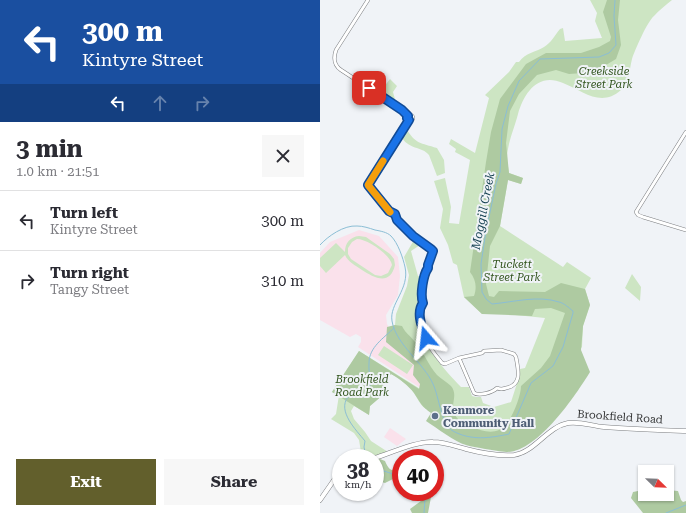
<!DOCTYPE html>
<html lang="en">
<head>
<meta charset="utf-8">
<style>
  :root { --surface:#fff; --page:#f7f7f7; --text:#2b2b33; --muted:#7c7c81; --line:#e1e1e2; --accent:#625f2c }
  body { margin:0; font-family:"Roboto Serif",serif; background:var(--page); color:var(--text); height:100vh; display:flex; flex-direction:column; font-size:15px; white-space:nowrap }
  * { box-sizing:border-box; margin:0 }
  p { font-size:13px; color:var(--muted) }
  .icon { flex:none; width:22px; height:22px; fill:none; stroke:currentColor; stroke-width:2; stroke-linecap:round; stroke-linejoin:round }
  .map { position:relative; flex:1; overflow:hidden }
  .sheet { display:flex; flex-direction:column; background:var(--surface); width:320px }
  .sheet>* { flex:none }
  .guide { background:#1a4fa0; color:#fff; overflow:hidden }
  .needle { width:26px; rotate:113deg }
  .tools { position:absolute; left:318px; top:465px; display:grid; gap:8px }
  .tools a { display:grid; place-items:center; width:36px; height:36px; border-radius:0px; background:var(--surface); box-shadow:0 1px 3px #0004; font-size:20px }
  .speed { position:absolute; left:12px; top:449px; display:flex; gap:8px; font-size:20px; font-weight:700; text-align:center }
  .speed>* { display:grid; place-content:center; width:52px; height:52px; border-radius:50%; background:var(--surface); box-shadow:0 1px 3px #0004; line-height:1 }
  .speed small { font-size:10px; font-weight:400 }
  .speed .limit { border:6px solid #d22; background:#fff; color:#111 }
  .pin { position:absolute; display:grid; place-items:center; width:34px; height:34px; color:#fff; margin:-17px; border-radius:8px; box-shadow:0 2px 6px #0006 }
  .me { position:absolute; width:44px; margin:-22px; rotate:343deg; stroke-linejoin:round; filter:drop-shadow(0 0 3px #0008) }
  .turn { display:flex; align-items:center; gap:14px; height:84px; padding:0 16px; font-size:18px }
  .turn .icon { width:52px; height:52px; stroke-width:2.5 }
  .turn b { display:block; font-size:28px; line-height:34px }
  .lanes { display:flex; align-items:center; height:38px; padding:0 16px; background:#0003; justify-content:center; gap:20px; direction:ltr }
  .lanes .off { opacity:.35 }
  .round { display:grid; place-items:center; flex:none; width:42px; height:42px; border-radius:0px; background:var(--page) }
  .head { display:flex; align-items:center; justify-content:space-between; height:68px; padding:0 16px }
  h1 { font-size:24px; font-weight:700; line-height:30px }
  .cta { display:flex; gap:8px; margin-top:auto; padding:8px 16px }
  .cta a { flex:1; height:46px; border-radius:0px; background:var(--accent); color:#fff; font-size:16px; font-weight:700; line-height:46px; text-align:center }
  .cta a+a { background:var(--page); color:var(--text) }
  ul { padding:0; list-style:none }
  li { display:flex; align-items:center; gap:12px; height:60px; padding:0 16px; border-top:1px solid var(--line) }
  li div { flex:1 }
  li b { display:block; font-size:15px }
  li em { font-style:normal }
  main { display:flex; flex:1; min-height:0 }
  .map>svg:first-child { display:block }
</style>
</head>
<body>
<main>
<section class="sheet">
<div class="guide">
<div class="turn"><svg class="icon" aria-label="left" viewBox="0 0 24 24"><path d="M17 20v-9H6M10 6l-5 5 5 5"/></svg><div><b>300 m</b>Kintyre Street</div></div>
<div class="lanes"><svg class="icon" aria-label="left" viewBox="0 0 24 24"><path d="M17 20v-9H6M10 6l-5 5 5 5"/></svg><svg class="icon off" aria-label="ahead" viewBox="0 0 24 24"><path d="M12 20V5M6 11l6-6 6 6"/></svg><svg class="icon off" aria-label="right" viewBox="0 0 24 24"><path d="M7 20v-9h11M14 6l5 5-5 5"/></svg></div>
</div>
<div class="head"><div><h1>3 min</h1><p>1.0 km · 21:51</p></div><a class="round"><svg class="icon" aria-label="close" viewBox="0 0 24 24"><path d="M6 6l12 12M18 6L6 18"/></svg></a></div>
<ul>
<li><svg class="icon" aria-label="left" viewBox="0 0 24 24"><path d="M17 20v-9H6M10 6l-5 5 5 5"/></svg><div><b>Turn left</b><p>Kintyre Street</p></div><em>300 m</em></li>
<li><svg class="icon" aria-label="right" viewBox="0 0 24 24"><path d="M7 20v-9h11M14 6l5 5-5 5"/></svg><div><b>Turn right</b><p>Tangy Street</p></div><em>310 m</em></li>
</ul>
<div class="cta"><a>Exit</a><a>Share</a></div>
</section>
<div class="map">
<svg width="366" height="513" viewBox="0 0 366 513">
  <rect width="100%" height="100%" fill="#f0f3f7"/>
  <path fill="#fae1eb" d="M39,230l20,6 19,21 2,19 -2,19 -12,20 1,9 12,22 19,19 10,28 -70,-46 3,-5v-5l-5,-3 -6,3 -30,-17v-67l10,-11z
    M70,428l16,11 -9,7 -13,-9z"/>
  <path fill="#cde5c3" fill-rule="evenodd" d="M270,0h82c-6,5 -13,10 -18,16 -7,6 -19,34 -22,43 -3,11 -2,24 -11,31 -20,18 -38,1 -58,-7 -25,-11 -39,10 -45,31 -3,12 -8,23 -10,35 -2,8 0,17 1,24l14,5 -2,6 -13,-4 -8,46 63,41 4,-5 24,16 -6,11 5,16 -7,21 -1,21 -73,87 -39,3 -31,-36 -13,8c-6,-4 -8,-10 -12,-16 -5,-7 -15,-15 -23,-19l-7,8v12l-14,12 -1,9 -15,-9 -3,5 3,8 11,13 6,9 17,11 -19,6h-7l-3,-18 -5,-7 -23,-14 5,-5 3,-19 -7,-3 27,-41 79,49 -45,-74 2,-1 1,-11 11,-28 2,-11 -5,-18 10,-17 6,5 -9,6 7,25 4,1c-1,14 -4,29 -3,43 2,25 26,50 42,67h8l3,9 4,1h5l2,6 11,4 17,-5 9,-28v-5l5,-1 20,-50 -40,-4h-23l-18,-17 -7,-32 -4,-2 -5,-18 -8,-17 3,-19 -9,-28 11,-3 6,29 -2,16 10,1 11,-64 -15,-8 1,-3 -7,-5 2,-5 24,14 14,-55 -4,-3 24,-23 7,-10h3c6,-9 17,-10 25,-15 7,-4 11,-12 16,-18l3,-1 2,13 37,-3 -7,-17 2,-8z
    M70,79l7,7 -4,6 3,11 -16,-11z
    M86,128c9,16 15,15 31,20l7,12 1,13 -8,3 -8,-21c-7,-9 -21,-5 -28,-19z
    M39,236l7,1 24,17 4,5 1,6c-5,22 -22,12 -33,5 -7,-5 -14,-8 -17,-15l-19,18 -6,-7v-8l16,-15 9,9c0,-9 5,-15 14,-16zM37,239c10,0 33,15 35,26l-4,8 -7,3 -6,-1 -24,-16 -3,-5v-6l4,-6z
    M312,274l9,13 -1,14 -15,-13z
    M64,346l29,19 -6,9 -29,-19z"/>
  <path fill="#aecaa1" d="M287,0h13l-2,20 3,25 -5,14 -10,6 -23,8 -14,1 -13,-4 -19,5 -18,19 -9,17 -4,32 3,30 14,5 -2,6 -13,-4 -8,46 -10,20 -4,38 3,12 5,1 5,-6 46,1 16,-9 24,6 5,16 -7,21 -2,24 9,22c-14,23 -52,79 -82,80 -7,0 -35,-5 -42,-7 -11,-3 -29,-17 -40,-24l5,-8c-9,-6 -11,-11 -17,-20 -5,-7 -15,-15 -23,-19l-7,8v12l-14,12 -1,9 -37,-23 27,-41 60,38 1,-5 -7,-9 1,-10 -28,-23 1,-15 8,-2 7,1c4,8 8,9 13,16 9,10 13,23 22,33 4,4 10,7 14,11 8,10 -2,19 4,29 3,6 11,9 17,12 8,3 18,7 27,3 11,-4 22,-33 22,-44l20,-18 9,-12 15,-43 -14,-5 -16,1 -3,7 -50,-2 -18,-17 10,-1c3,-9 2,-16 -4,-24l16,-110 5,-30 9,-33 26,-35 20,-11h35l18,-6 11,-6 1,-4 -8,-25z
    M60,459l5,2c3,7 5,10 13,10l3,-3v7l-16,8 -10,-3v-20z
    M347,490l11,1 3,9 2,2 3,-1v12h-43l-12,-15 2,-6 5,-1 7,1v2h22z
    M103,492h9l-4,21h-16l-2,-4 15,-11z"/>
  <g fill="none" stroke-linecap="round" stroke-linejoin="round">
    <path stroke="#8bbed5" stroke-width="1" d="M0,245c8,-9 24,-20 37,-19 6,0 12,2 18,4 5,1 12,2 16,6 7,7 12,22 14,31 5,22 -16,37 -13,54 4,24 32,42 41,63 6,12 8,41 20,47 18,10 37,7 56,3l22,-51 22,-17 10,-19 10,-34v-2c-4,-3 -9,-8 -14,-9 -21,-7 -45,0 -67,2l-6,-5 -4,-7 -1,-28 5,-33 10,-47 4,-12 2,-43 6,-23 11,-25 21,-22 59,-2 10,-4 7,-8 -2,-29 1,-16
      M46,458l-2,-11 1,-6c-9,-11 -28,-30 -17,-44l9,-3 6,3 3,-1c8,-13 2,-20 3,-33 0,-16 15,-25 25,-35
      M88,458l4,-2 3,2
      M55,468l18,6 8,-2
      M104,513l1,-14 3,-7
      M346,513l20,-8"/>
    <defs>
      <path id="minor" d="M48,0l-32,50c-3,9 -2,15 5,20l61,40 6,6
        M87 118a3 3 0 1 1 6 0a3 3 0 1 1-6 0Z
        M89,120l-41,65 21,26 6,3 2,6 16,16 18,13 2,2 -5,14v3c-5,7 -8,27 -5,35 -6,8 -3,23 3,30 -1,11 10,22 16,30l3,1 14,-6
        M366,132l-50,80 2,3 5,2 43,13
        M181,350l13,4 2,3c2,12 7,28 -10,31 -3,1 -5,2 -9,0 -5,5 -18,8 -23,5l-15,-35 23,-5 2,-2z"/>
      <path id="major" d="M55,458c16,-5 42,-17 58,-16 11,0 22,4 33,7 15,4 33,7 48,6 21,-3 33,-28 54,-32 12,-2 24,3 36,4 27,2 55,3 82,4
        M0,500l14,-20 7,-7"/>
    </defs>
    <use href="#minor" stroke="#7c7e81" stroke-width="4"/>
    <use href="#major" stroke="#7c7e81" stroke-width="5"/>
    <use href="#minor" stroke="#fff" stroke-width="3"/>
    <use href="#major" stroke="#fff" stroke-width="4"/>
  </g>
  <g fill="none" stroke-linecap="round" stroke-linejoin="round">
    <defs>
      <path id="route" d="M49,88l33,22 6,6 -1,2 2,2 -41,65 21,26 6,3 2,6 16,16 18,13 2,2 -5,14v3c-5,7 -8,27 -5,35 -6,8 -3,23 3,30v5"/>
    </defs>
    <use href="#route" stroke="#114b97" stroke-width="10"/>
    <use href="#route" stroke="#1a73e8" stroke-width="7"/>
    <path stroke="#f59e0b" stroke-width="7" d="M63,161l-15,24 22,27"/>
  </g>
  <circle fill="#5c6f8a" stroke="#f0f3f7" stroke-width="1.5" cx="115" cy="416" r="4"/>
  <g text-anchor="middle" dominant-baseline="central" stroke-width="4" stroke-linejoin="round" paint-order="stroke">
    <g font-size="11" font-style="italic" fill="#32551e" stroke="#f0f3f7">
      <text x="284" y="71">Creekside<tspan x="284" dy="13">Street Park</tspan></text>
      <text x="192" y="264">Tuckett<tspan x="192" dy="13">Street Park</tspan></text>
      <text x="42" y="379">Brookfield<tspan x="42" dy="13">Road Park</tspan></text>
    </g>
    <g font-size="11" font-weight="bold" fill="#4e5e75" stroke="#f0f3f7" text-anchor="start">
      <text x="123" y="410">Kenmore<tspan x="123" dy="13">Community Hall</tspan></text>
    </g>
    <g font-size="11" fill="#363738" stroke="#f0f3f7">
      <text transform="translate(300 417) rotate(4)">Brookfield Road</text>
    </g>
    <g font-size="12" font-style="italic" fill="#133f50" stroke="#f0f3f7">
      <text transform="translate(163 211) rotate(-79)">Moggill Creek</text>
    </g>
  </g>
</svg>
<div class="tools">
<a><svg class="needle" viewBox="-14 -14 28 28"><path d="M0-13l5 13h-10z" fill="#e53935"/><path d="M0 13l5-13h-10z" fill="#7c7c81"/></svg></a>
</div>
<div class="speed"><div>38<small>km/h</small></div><div class="limit">40</div></div>
<div class="pin" style="left:49px;top:88px;background:#d93025"><svg class="icon" aria-label="arrive" viewBox="0 0 24 24"><path d="M6 21V4h12l-3 4 3 4H6"/></svg></div>
<svg class="me" style="left:106px;top:338px" viewBox="-20 -20 40 40"><path d="M0-17L14 15 0 8-14 15z" fill="#1a73e8" stroke="#fff" stroke-width="4"/></svg>
</div>
</main>
</body>
</html>
